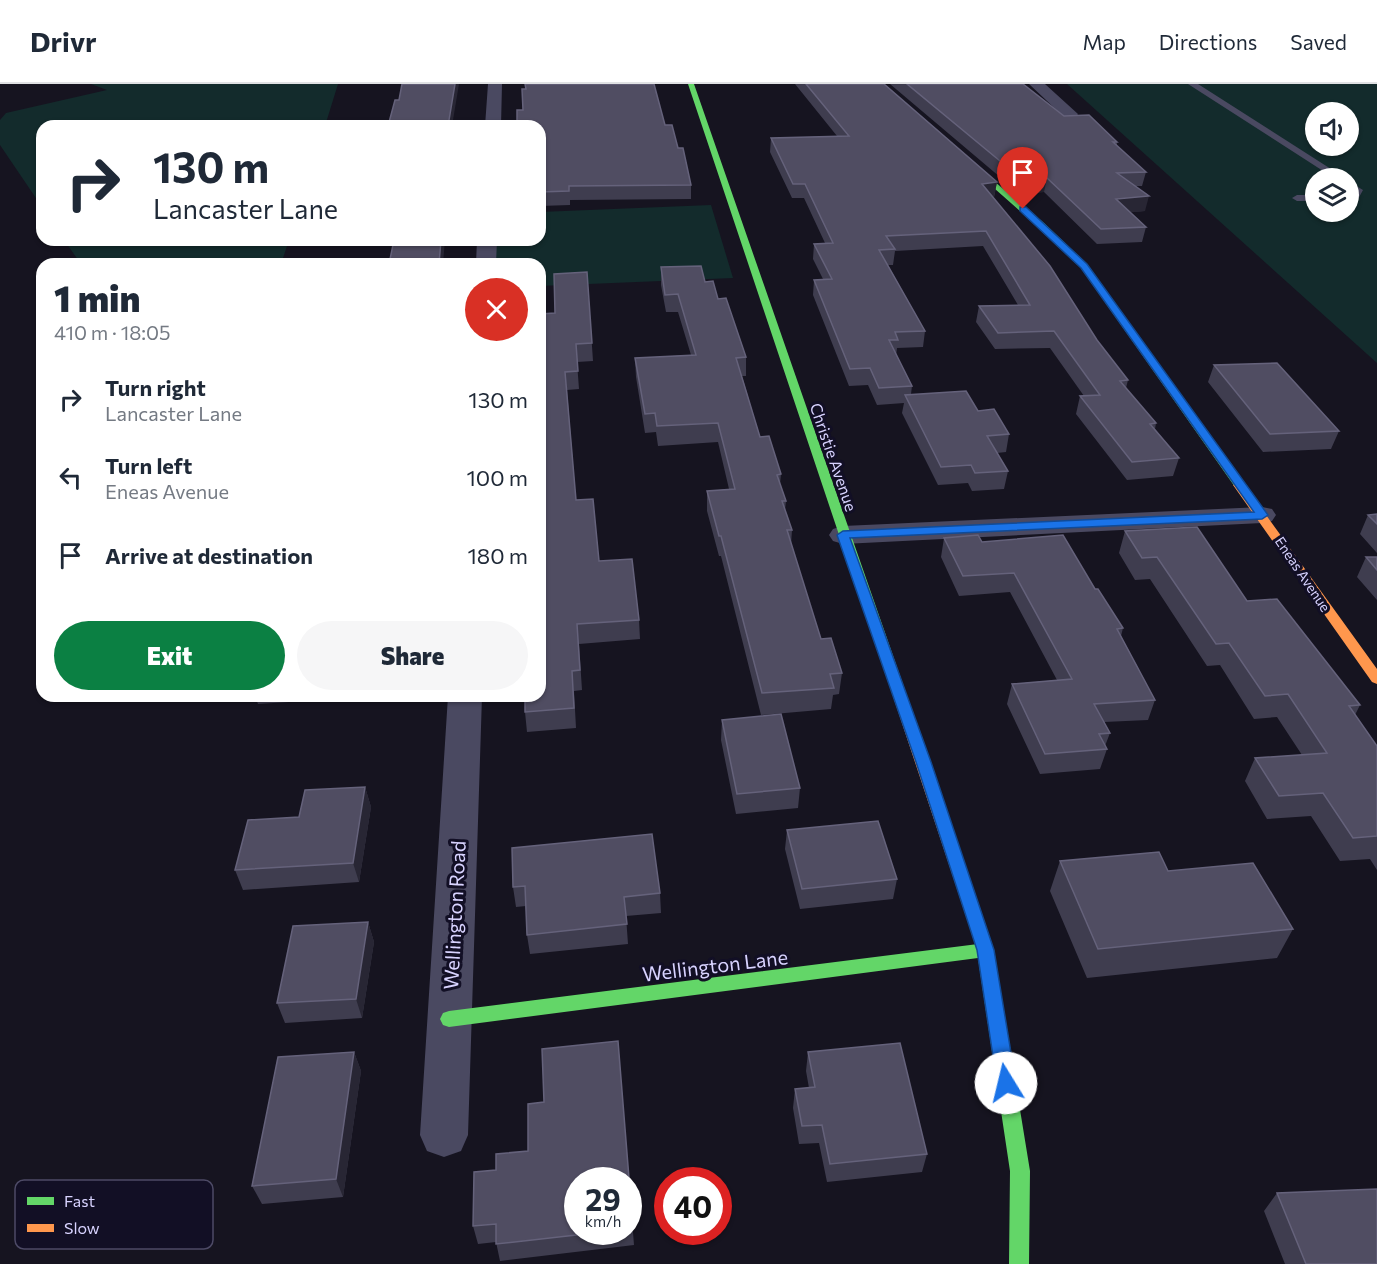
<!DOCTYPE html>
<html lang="en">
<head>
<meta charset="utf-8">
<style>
  :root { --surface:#fff; --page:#f6f6f7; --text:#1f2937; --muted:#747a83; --line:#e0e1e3; --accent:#0b8043 }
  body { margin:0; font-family:Commissioner,sans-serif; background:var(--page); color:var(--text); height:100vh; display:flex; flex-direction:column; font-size:22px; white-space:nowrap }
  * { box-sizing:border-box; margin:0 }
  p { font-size:20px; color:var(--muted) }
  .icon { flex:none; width:33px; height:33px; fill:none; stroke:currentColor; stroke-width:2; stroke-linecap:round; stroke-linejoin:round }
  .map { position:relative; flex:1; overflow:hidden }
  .drawer { position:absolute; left:36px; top:174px; width:510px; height:444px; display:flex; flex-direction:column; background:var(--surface); border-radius:18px; box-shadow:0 2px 4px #0004 }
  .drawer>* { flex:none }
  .banner { position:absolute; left:36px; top:36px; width:510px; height:126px; border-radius:18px; box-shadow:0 2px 4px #0004; background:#fff; color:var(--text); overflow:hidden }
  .fabs { position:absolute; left:1305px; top:18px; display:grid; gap:12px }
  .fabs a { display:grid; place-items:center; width:54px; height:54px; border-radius:50%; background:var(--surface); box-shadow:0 2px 4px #0004; font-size:30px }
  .speed { position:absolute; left:564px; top:1083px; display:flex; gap:12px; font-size:30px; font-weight:700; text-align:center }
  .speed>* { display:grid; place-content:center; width:78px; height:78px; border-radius:50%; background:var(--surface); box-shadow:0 2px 4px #0004; line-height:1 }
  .speed small { font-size:15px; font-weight:400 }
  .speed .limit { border:9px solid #d22; background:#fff; color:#111 }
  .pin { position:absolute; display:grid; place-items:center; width:51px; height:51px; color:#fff; margin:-62px -26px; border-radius:50% 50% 50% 0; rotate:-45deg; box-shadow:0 0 6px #0007 }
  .pin .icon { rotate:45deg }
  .me { position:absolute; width:66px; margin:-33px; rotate:351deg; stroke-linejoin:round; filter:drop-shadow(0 0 4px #0008) }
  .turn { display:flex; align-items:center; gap:21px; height:126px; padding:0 18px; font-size:27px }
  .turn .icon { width:78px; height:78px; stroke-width:2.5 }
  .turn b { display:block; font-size:42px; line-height:51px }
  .round { display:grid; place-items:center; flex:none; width:63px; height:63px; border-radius:32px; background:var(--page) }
  .head { display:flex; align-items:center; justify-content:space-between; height:102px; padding:0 18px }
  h1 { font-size:36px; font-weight:800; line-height:45px }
  .primary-button { display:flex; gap:12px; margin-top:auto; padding:12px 18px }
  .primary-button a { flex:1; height:69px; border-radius:36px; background:var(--accent); color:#fff; font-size:24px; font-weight:800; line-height:69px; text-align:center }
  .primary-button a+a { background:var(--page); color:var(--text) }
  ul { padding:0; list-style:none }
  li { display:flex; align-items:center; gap:18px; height:78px; padding:0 18px }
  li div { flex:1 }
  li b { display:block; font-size:22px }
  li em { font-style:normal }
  header { display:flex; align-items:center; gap:36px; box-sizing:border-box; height:84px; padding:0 30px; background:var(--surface); border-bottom:2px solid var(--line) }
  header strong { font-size:28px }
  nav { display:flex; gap:33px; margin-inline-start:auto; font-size:21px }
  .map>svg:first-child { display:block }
</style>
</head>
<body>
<header>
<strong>Drivr</strong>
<nav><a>Map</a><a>Directions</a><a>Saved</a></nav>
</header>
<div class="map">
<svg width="1377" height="1180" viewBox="0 0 1377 1180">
  <rect width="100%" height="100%" fill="#161420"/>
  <path fill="#132b2c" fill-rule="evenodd" d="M91,0h247l-13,42h-283v81l-42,-62v-25l6,-7 101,-23z
    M1067,0h310v279zM1316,28h32v34h-32zM1316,94h32v34h-32z
    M711,121l22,73 -193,8v-22h-47l1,-24h46v-28z
    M64,156h225l-8,24h-200z"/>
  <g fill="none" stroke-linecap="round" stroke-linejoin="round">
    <path fill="#4a4961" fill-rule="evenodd" d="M1188,0h10l147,94h-11z
      M1348,97l15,9 -6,11 -9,1v-6l4,-5 -4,-2z
      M1316,111v6h-19l-5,-3 5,-3z"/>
    <path fill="#4a4961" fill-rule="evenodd" d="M488,0h14l-1,42h-16z
      M1029,0h16l33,30 -2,3h-12z
      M477,156h20l-1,24h-20z
      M1262,423l10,2 4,6 -4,6 -10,2 -419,21 -10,-3 -4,-6 4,-6 10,-3z
      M448,612h34l-14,439 -7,16 -17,6 -17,-6 -7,-16z"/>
    <path fill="#63d668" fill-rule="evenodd" d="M688,0h6l212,609 -2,3h-10l-2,-3z
      M960,72h4l80,67 43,41 156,219v4h-8l-154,-219 -43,-41 -78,-69z
      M986,859l6,2 2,5 36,221 -1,93h-20l1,-93 -32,-213 -529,69 -6,-2 -3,-6 3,-6 6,-2z"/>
    <path fill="#ff974d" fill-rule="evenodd" d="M1239,398l4,1 134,186v15l-5,-2 -139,-197z
      M899,604l7,5 88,259 -2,5 -6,2 -6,-2 -2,-5 -86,-259z"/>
  </g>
  <path fill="#3f3d4f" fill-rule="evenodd" d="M795,0h89l113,98 -3,15h-1l104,143 31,40 -2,8 30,35 -1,6 24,29 -6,18 -46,4 -51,-66 4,-18h4l-34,-48 -55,1 -19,-27 3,-16 39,-1 -35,-59 -88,5 -2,14h-5l37,66 -2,16 -26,1 -1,8 16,30 -1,8 67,17 31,23 -3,18 -9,1 11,18 -4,18 -32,2 -4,-8 -30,2 -36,-72 2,-10 -27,2 -9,-20 -19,1 -36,-91 1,-15 9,-1 -10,-20 1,-15 11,-1 -21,-45h-12l-22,-46 1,-14 66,-2z
    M890,0h133l41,32 53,26v4l29,26 -4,14h-7l10,25 -15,1 16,15 -4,15 -45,2 -53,-52 -24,2z
    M523,26l142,15 13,23 13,37v14l-121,1v5l-30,1v-80z
    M661,183l44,15 13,17 28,58v19h-4l18,61 21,37 -1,10 6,17 -1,9 7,20 -1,15 30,94 21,34 -3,21 -6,1 -2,14 -70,6 -40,-159h-2l-12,-45v-20l22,-2 -11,-47 -60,4 -2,-14 -11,1 -9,-56 -1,-19 56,-3 -13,-43h-12l-5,-27z
    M587,188l6,89 -16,1 2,27 -12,1 9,110 23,61 40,59 1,19 -61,5 3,46 -8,1 2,37 -49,4 -2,-20 30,-399z
    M1214,281l125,66 -8,18 -68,3 -55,-70z
    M1377,430v39l-17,-19 8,-19z
    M1125,447l122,70 113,104 -5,10 22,31v124l-7,-11 -30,2 -29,-45 -44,3 -22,-38 10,-23 47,-3 -25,-38 -23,2 -34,-54 -13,1 -57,-87 -15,1 -16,-27z
    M944,454l38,4 113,47 28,39 -2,8 34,64 -7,20 -44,2 6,11 -5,13 2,3 -7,20 -60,5 -33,-70 5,-20 45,-4 -47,-88 -51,4 -18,-39z
    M1366,473h11v43l-20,-23z
    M255,612h111v1l-108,7z
    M722,636l78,68 -2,20 -62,6 -15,-74z
    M365,703l6,20 -12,75 -116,8 -8,-20z
    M787,746l110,49 -4,20 -93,10 -15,-60z
    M512,764l148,45 1,20 -35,3 2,28 -98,10 -3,-19 -1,-29 -10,1 -3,-20z
    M1060,777l108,10 125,58 -16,29 -190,20 -37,-87z
    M368,838l6,20 -12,76 -77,5 -8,-20z
    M618,957l16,204 -134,16 -4,-19 -18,2 -5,-18 23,-56 32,-19 16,-49zM628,1096v52h-50z
    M354,968l7,19 -18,126 -81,7 -10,-18z
    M808,968l119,102 -5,18 -95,10 -8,-39 -20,1 -6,-36 2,-19 14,-1 -3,-17z
    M1277,1109l100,71h-92l-21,-53z"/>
  <path fill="#282634" d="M455,0h4l-7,42h-4z
    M1047,94l-3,14 -24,2 3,-14z
    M997,98l-3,15 -14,1 2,-14z
    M1149,112l-4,15 -32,3 3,-15z
    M441,156h4l-2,24h-4z
    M365,703l6,20 -12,75 -6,-19z
    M368,838l6,20 -12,76 -6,-19z
    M354,968l7,19 -18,126 -7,-18z"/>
  <path fill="#504d62" stroke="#65627b" stroke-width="1.5" d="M402,0h53l-7,42h-60l7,-26h4z
    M525,0h129l11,41h7l6,23h5l8,37 -122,1v5l-29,1v-66h-23v-16h6l-1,-21h4z
    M806,0h78l113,98 -15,2 68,82 47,74 31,40 -8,1 36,42 -6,1 29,34 -47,4 -52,-66 20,-1 -46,-64 -56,2 -19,-27 51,-1 -44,-74 -100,5 9,13 -16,1 46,81 -30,1 3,8h-9l23,46 -33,2 -9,-20 -20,1 -36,-89 18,-1 -18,-35 19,-1 -28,-59h-12l-22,-46 78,-2z
    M907,0h116l41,32 25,-1 28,27h-4l33,30 -29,1 32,23 -33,3 30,28 -45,2 -54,-51 -24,2z
    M394,156h47l-2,24h-50z
    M701,182l4,16 8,-1 5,18 8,-1 20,59 -10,1 24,79 9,-1 12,38 -4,1 9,26h-4l10,29h-5l34,109 10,-1 11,35 -12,1 4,14 -72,5 -41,-157h-2l-12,-45 28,-2 -17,-66 -61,3 -2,-13 -10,1 -10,-56 61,-3 -18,-61 -13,1 -4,-28z
    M587,188l5,71 -16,1 2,27 -13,1 11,128 17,-1 6,62 33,-2 7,61 -62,4 3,46 -8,1 2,37 -49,4v-16h15v-382l15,-1 -1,-39z
    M1277,279l62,68 -69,3 -56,-69z
    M966,307l12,20 16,-2 15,25 -22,2 21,35 -33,2 -4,-8 -30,2 -36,-72z
    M1377,430v10l-9,-9z
    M1197,443l50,74 30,-2 83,106 -11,1 28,40v90l-24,2 -30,-45 -44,3 -24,-38 72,-5 -39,-59 -23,2 -36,-53 -13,1 -59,-87 -15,1 -17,-27z
    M978,451l4,7 81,-7 32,54h3l25,39 -6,1 38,71 -61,4 16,29 -11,1 8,15 -62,5 -33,-70 60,-5 -58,-106 -51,3 -19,-38z
    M1366,473h11v13z
    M781,630l19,74 -63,6 -15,-74z
    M365,703l-12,76 -118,7 13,-50 51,-3 6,-27z
    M878,737l19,58 -95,10 -15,-59z
    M652,750l8,59 -36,4 3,27 -100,11 -2,-49 -12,1 -1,-39z
    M1159,768l9,19 85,-8 40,66 -195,20 -38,-88z
    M368,838l-12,77 -79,4 16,-77z
    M618,957l15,187 -5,1v-49h-50v52h25l-107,12v-20l-23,2 1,-54 22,-2v-16l32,-3v-47l16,-2 -2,-53z
    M900,959l27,111 -97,10 -8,-39 -20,1 -7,-37 20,-2 -7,-35z
    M354,968l-18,127 -84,7 26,-129z
    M1377,1105v75h-71l-29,-71z"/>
  <path fill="#1a73e8" stroke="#114b97" stroke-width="1.5" d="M1020,123h6l61,57 181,251 -6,4 -412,19 81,224 63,188 22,133 -3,6 -7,2 -6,-2 -3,-6 -20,-133 -61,-188 -79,-227 6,-4 411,-19 -173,-244 -61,-57z"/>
  <g text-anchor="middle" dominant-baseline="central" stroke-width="6" stroke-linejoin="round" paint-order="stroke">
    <g font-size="14" fill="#d8d3ff" stroke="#120f25">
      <text transform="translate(1303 490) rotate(56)">Eneas Avenue</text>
    </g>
    <g font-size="16" fill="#d8d3ff" stroke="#120f25">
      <text transform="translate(834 373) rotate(71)">Christie Avenue</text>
    </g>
    <g font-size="20" fill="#d8d3ff" stroke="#120f25">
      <text transform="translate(454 831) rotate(-87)">Wellington Road</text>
      <text transform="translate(715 881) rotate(-7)">Wellington Lane</text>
    </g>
  </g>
  <rect x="15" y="1096" width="198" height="69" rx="9" fill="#120f25" stroke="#4d4a66" stroke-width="1.5"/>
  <rect x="27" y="1113" width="27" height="8" fill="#63d668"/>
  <rect x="27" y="1140" width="27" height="8" fill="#ff974d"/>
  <g font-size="16" fill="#d8d3ff">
    <text x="64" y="1123">Fast</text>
    <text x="64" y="1150">Slow</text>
  </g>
</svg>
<div class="fabs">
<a><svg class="icon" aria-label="sound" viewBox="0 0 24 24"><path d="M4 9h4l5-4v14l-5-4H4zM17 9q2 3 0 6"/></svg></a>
<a><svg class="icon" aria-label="layers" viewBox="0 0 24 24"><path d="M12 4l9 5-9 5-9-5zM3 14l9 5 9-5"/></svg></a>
</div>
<div class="speed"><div>29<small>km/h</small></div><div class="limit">40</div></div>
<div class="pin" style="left:1023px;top:125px;background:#d93025"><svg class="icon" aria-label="arrive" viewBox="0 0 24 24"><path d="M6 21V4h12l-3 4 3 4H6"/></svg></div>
<svg class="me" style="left:1006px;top:999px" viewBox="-20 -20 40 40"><circle r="19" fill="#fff"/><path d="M0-13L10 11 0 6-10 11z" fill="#1a73e8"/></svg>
<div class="banner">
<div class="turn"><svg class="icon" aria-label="right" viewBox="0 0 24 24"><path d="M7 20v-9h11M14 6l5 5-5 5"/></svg><div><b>130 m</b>Lancaster Lane</div></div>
</div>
<section class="drawer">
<div class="head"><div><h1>1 min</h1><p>410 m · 18:05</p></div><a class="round" style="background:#d93025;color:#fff"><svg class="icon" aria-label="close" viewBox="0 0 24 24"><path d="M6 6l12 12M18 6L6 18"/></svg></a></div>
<ul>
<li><svg class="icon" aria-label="right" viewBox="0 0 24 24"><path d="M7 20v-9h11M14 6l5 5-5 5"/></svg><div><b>Turn right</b><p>Lancaster Lane</p></div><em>130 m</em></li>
<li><svg class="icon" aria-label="left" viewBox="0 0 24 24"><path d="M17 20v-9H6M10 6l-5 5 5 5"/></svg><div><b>Turn left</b><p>Eneas Avenue</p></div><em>100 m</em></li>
<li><svg class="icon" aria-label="arrive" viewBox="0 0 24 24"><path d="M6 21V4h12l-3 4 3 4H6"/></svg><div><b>Arrive at destination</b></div><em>180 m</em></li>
</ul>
<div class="primary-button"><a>Exit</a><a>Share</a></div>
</section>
</div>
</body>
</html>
